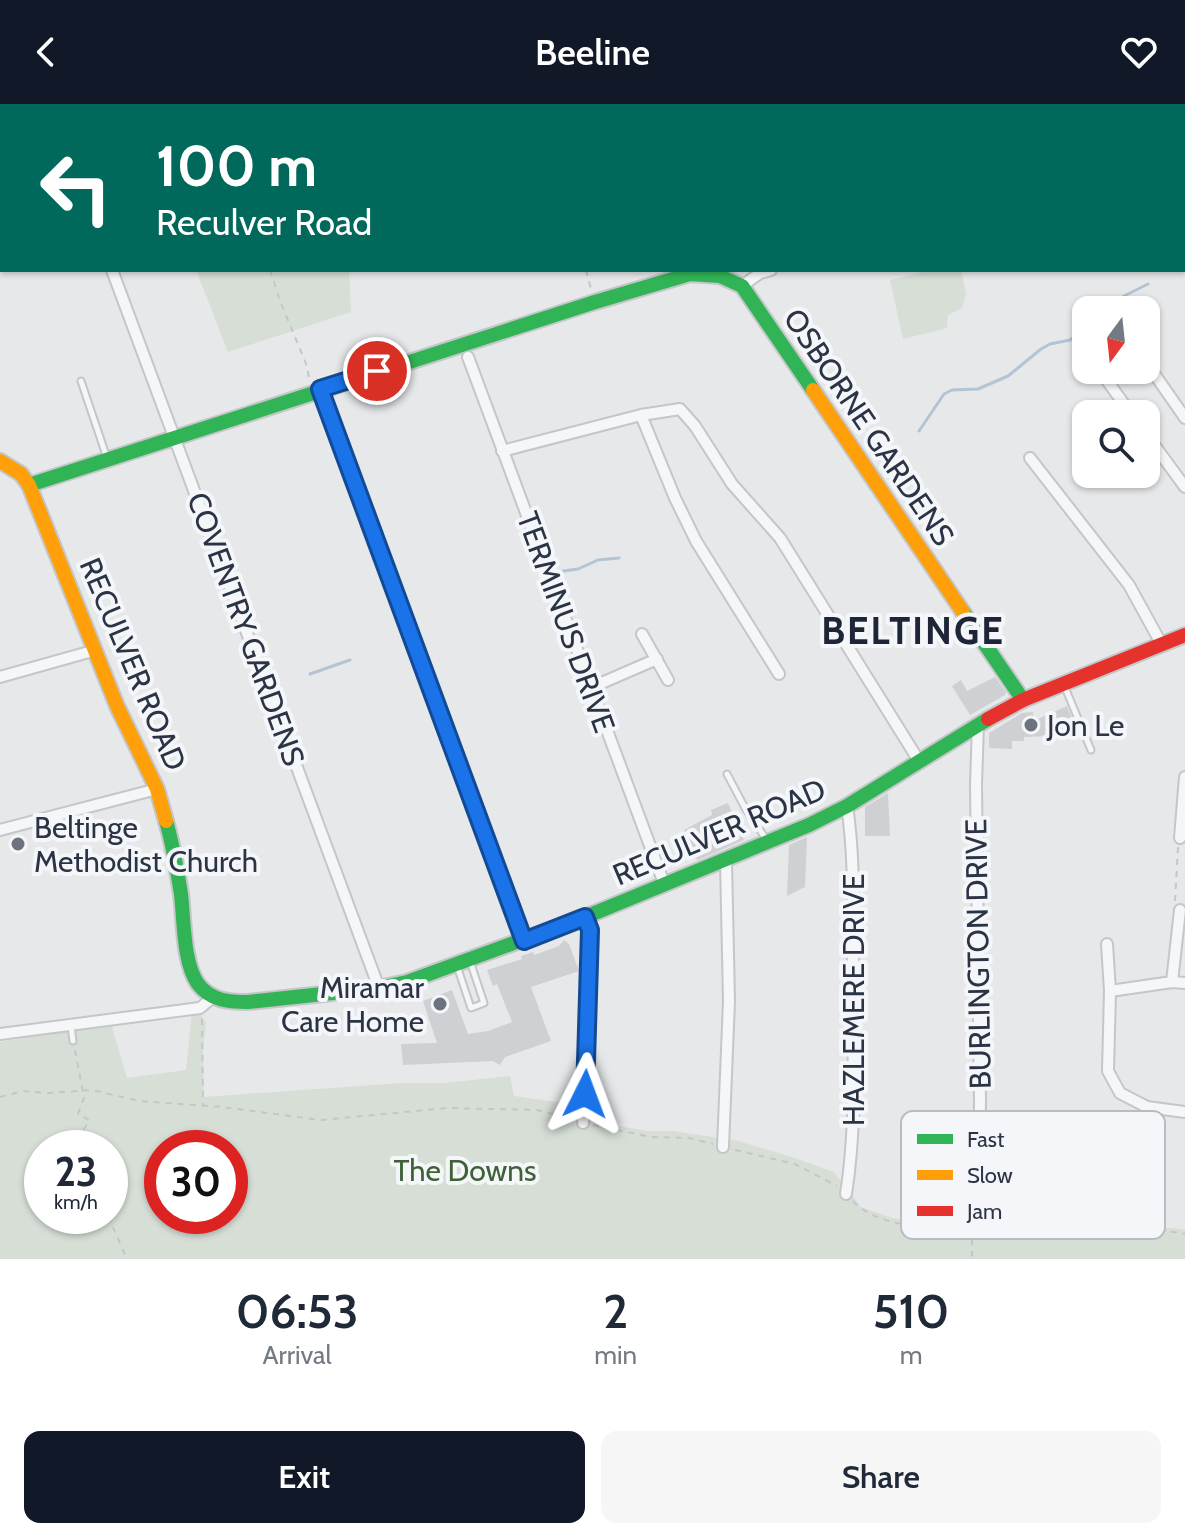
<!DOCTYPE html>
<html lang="en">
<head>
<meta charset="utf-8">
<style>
  :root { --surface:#fff; --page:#f6f6f7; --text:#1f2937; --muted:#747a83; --accent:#111827 }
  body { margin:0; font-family:Cabin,sans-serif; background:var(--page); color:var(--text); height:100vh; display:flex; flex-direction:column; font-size:30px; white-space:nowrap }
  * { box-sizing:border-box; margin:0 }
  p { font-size:26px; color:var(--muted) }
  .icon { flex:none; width:44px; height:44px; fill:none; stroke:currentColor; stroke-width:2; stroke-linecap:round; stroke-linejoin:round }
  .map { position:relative; height:1155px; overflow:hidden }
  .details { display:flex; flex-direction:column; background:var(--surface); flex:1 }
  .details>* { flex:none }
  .banner { position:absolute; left:0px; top:0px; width:1186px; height:168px; box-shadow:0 2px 6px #0004; background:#00695c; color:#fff; overflow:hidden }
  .needle { width:52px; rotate:195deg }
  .fabs { position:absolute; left:1072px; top:192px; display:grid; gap:16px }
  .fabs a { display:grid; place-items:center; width:88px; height:88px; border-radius:16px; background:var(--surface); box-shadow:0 2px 6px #0004; font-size:40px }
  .speed { position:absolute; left:24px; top:1026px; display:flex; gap:16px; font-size:40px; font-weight:700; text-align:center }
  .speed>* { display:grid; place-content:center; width:104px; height:104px; border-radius:50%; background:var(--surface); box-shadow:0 2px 6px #0004; line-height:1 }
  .speed small { font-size:20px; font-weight:400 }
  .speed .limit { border:12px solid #d22; background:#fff; color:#111 }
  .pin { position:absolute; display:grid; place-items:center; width:68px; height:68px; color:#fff; margin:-34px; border:4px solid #fff; border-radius:50%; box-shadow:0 2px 8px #0007 }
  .me { position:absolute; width:88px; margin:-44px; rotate:3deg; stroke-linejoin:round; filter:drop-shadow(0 0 6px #0008) }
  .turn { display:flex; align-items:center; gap:28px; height:168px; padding:0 24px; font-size:36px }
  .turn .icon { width:104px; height:104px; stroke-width:2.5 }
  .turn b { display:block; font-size:56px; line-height:68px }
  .eta { display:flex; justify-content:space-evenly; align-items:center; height:136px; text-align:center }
  .eta b { font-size:48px; font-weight:600; line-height:56px }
  .primary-button { display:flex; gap:16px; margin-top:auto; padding:16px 24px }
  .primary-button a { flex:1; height:92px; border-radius:16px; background:var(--accent); color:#fff; font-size:32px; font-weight:600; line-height:92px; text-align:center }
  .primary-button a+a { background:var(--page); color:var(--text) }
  header { display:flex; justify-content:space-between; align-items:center; height:104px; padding:0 24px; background:var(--accent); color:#fff; font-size:36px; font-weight:600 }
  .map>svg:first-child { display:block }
</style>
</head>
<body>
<header><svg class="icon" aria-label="back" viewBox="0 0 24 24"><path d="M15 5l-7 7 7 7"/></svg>Beeline<svg class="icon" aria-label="heart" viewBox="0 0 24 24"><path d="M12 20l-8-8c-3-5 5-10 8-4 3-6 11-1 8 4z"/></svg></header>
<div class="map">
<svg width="1185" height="1155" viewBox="0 0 1185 1155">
  <rect width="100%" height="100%" fill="#e6e8ea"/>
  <path fill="#d6ded6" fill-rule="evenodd" d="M196,166h153l2,42 -123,40z
    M931,166h30l5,24 -4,14 -14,7 -1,13 -44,11 -13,-59z
    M192,908h7l7,11 -3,26 1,48 198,-14h43l65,-7 4,20 65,9v14l68,12h26l65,10 54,16 42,15 27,35 31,11 63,9 220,1 10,2v29h-1185v-217l111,-18 16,54 59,-8zM42,1044h68v68h-68zM162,1044h68v68h-68z"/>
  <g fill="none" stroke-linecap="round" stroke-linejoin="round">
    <path stroke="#b4c4d5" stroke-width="3" d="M1107,206l17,-14 24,-12
      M919,327l25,-37 8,-4 26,-1 30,-13 33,-27 9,-5 20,-4 16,-12
      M556,468l22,-3 20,-9 21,-2
      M310,570l40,-14"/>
  </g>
  <path fill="#ced0d3" d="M995,573l11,15 -1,3 -35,20 -18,-29 9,-6 6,11z
    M1067,602l8,19 -25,11 -26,1v4h-12v8l-23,-1v-15l33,-20 11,-1v9z
    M888,689l2,43h-25v-29z
    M728,699l16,37 -46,20 -3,-2 -11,-28 28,-15 -1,-5z
    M807,733l-2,50 -18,9 2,-51z
    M564,836l5,4 10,27 -48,16 20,54 -46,16 -5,8 -7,-4 -90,4 -2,-21 36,-1 -14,-42 29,-11 16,44 20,-3 24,-9 -15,-38 -4,2 -6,-16 35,-11 -1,-3 12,-4 1,3 25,-9z"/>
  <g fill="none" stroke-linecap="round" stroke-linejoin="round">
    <defs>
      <path id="lane" d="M81,277l26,77
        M1064,581l27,65
        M727,670l18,34 21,31
        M457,862l14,42 13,-5 -14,-42
        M71,922l2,15"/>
      <path id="street" d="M21,2v-2
        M1184,60h1
        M0,76l2,-7
        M112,166l267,718
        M742,182l18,-13 11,-3
        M468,253l197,529
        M1146,258l39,56
        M1103,266l3,9 25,35
        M320,285l204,552
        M641,311l34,83 21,43 83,133
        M1146,330l39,53
        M502,347l139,-36 39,-6 15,17 37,58 48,54 139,223
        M1030,354l99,127 33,60
        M642,530l26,46
        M0,573l96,-27
        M590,584l67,-29
        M978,620l-2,61 4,315 -2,131
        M0,726l157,-41
        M1180,734l5,-61
        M1107,840l3,47 -2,80 12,22 27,14 38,5
        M1172,878l8,-72
        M1110,887l62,-9 13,1
        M0,930l200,-26 13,-11
        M583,1019l7,-193 -5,-13
        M723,1043l6,-146 -3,-140
        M846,1090c11,-70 7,-140 7,-210 -1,-60 3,-119 -6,-178"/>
      <path id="fast" d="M29,381l566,-183 95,-28 30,2 22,10 71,104
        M963,508l60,88
        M166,717c7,24 11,48 15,73 3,25 2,69 17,90 13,17 31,18 50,18l131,-14 28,-6 178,-65 224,-92 38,-19 141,-87"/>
      <path id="slow" d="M813,286l150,222
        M0,357l21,13 8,11 88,221 40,83 9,32"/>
      <path id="jam" d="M988,615l35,-19 162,-65"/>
    </defs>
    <use href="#lane" stroke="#c4c6c8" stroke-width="9"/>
    <use href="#street" stroke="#c4c6c8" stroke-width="14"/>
    <use href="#fast" stroke="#c4c6c8" stroke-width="18"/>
    <use href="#slow" stroke="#c4c6c8" stroke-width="18"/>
    <use href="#jam" stroke="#c4c6c8" stroke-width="18"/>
    <path stroke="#c5c6ca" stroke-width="2" stroke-dasharray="6 6" stroke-linecap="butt" d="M41,0l1,2
      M212,0l1,2
      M562,0v2
      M270,166l10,31 27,65 2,13
      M586,166l5,19
      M1175,797l3,-54
      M202,915l1,86
      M75,946l9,48 -6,16 11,6 -8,15 11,6 2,7
      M0,993l23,-6 25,2 44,-3 47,11 83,6 99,13 126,-12 90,2 35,9
      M593,1021l58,12 38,1 24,6
      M735,1046l60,14 42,22
      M110,1064v1
      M110,1083l6,6 -6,12
      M853,1097c26,28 80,26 115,29
      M108,1112l19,43
      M991,1128l20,2 152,-4 22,4
      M972,1135v16l5,4"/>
    <use href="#lane" stroke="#f5f6f7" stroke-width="5"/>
    <use href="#street" stroke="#f5f6f7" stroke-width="10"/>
    <use href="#fast" stroke="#30b455" stroke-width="14"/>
    <use href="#slow" stroke="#ff9f0a" stroke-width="14"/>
    <use href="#jam" stroke="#e5322d" stroke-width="14"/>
  </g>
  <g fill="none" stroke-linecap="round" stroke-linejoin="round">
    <defs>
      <path id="route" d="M377,267l-57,18 204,552 61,-24 5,13 -5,164"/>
    </defs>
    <use href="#route" stroke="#114b97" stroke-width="20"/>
    <use href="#route" stroke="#1a73e8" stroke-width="14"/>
  </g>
  <g fill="#6c737f" stroke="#f4f6f9" stroke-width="3">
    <circle cx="1031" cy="621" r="8"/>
    <circle cx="18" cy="740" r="8"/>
    <circle cx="440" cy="900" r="8"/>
  </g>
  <g text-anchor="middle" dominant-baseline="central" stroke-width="8" stroke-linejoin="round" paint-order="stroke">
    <g font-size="30" fill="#2b3445" stroke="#f4f6f9">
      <text transform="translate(869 323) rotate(56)">OSBORNE GARDENS</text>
      <text transform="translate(566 518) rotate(70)">TERMINUS DRIVE</text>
      <text transform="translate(246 525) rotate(70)">COVENTRY GARDENS</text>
      <text transform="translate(133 560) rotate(67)">RECULVER ROAD</text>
      <text transform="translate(719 728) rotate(-23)">RECULVER ROAD</text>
      <text transform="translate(978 850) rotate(-91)">BURLINGTON DRIVE</text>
      <text transform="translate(853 896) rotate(-90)">HAZLEMERE DRIVE</text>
    </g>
    <g font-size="30" fill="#2b3445" stroke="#f4f6f9" text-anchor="start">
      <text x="1047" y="621">Jon Le</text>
      <text x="34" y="723">Beltinge<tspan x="34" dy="34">Methodist Church</tspan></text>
      <text x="424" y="883" text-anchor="end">Miramar<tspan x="424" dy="34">Care Home</tspan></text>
    </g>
    <g font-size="30" fill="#3f6138" stroke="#f4f6f9">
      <text x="465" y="1066">The Downs</text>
    </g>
    <g font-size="38" font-weight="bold" letter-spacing="2" fill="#1d2536" stroke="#f4f6f9">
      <text x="913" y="526">BELTINGE</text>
    </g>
  </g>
  <rect x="901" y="1007" width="264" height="128" rx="12" fill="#f4f6f9" stroke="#b8bcc3" stroke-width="2"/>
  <rect x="917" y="1030" width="36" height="10" fill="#30b455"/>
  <rect x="917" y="1066" width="36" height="10" fill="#ff9f0a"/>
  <rect x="917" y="1102" width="36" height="10" fill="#e5322d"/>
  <g font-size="22" fill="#2b3445">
    <text x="967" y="1043">Fast</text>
    <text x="967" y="1079">Slow</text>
    <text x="967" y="1115">Jam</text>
  </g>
</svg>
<div class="fabs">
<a><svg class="needle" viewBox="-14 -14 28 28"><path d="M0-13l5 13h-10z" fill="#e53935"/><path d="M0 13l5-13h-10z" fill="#747a83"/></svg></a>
<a><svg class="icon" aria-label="search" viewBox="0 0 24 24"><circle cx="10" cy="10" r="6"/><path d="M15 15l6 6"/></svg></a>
</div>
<div class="speed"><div>23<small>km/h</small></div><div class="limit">30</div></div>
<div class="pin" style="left:377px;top:267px;background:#d93025"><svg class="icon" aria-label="arrive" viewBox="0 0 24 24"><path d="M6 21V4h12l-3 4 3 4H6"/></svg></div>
<svg class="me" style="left:585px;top:990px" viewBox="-20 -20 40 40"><path d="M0-17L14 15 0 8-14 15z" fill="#1a73e8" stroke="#fff" stroke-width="4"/></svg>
<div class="banner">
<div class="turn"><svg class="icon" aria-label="left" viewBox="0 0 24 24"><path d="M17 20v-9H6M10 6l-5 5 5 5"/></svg><div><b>100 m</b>Reculver Road</div></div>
</div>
</div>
<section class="details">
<div class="eta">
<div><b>06:53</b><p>Arrival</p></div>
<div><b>2</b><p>min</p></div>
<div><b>510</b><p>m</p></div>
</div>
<div class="primary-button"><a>Exit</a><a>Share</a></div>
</section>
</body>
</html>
